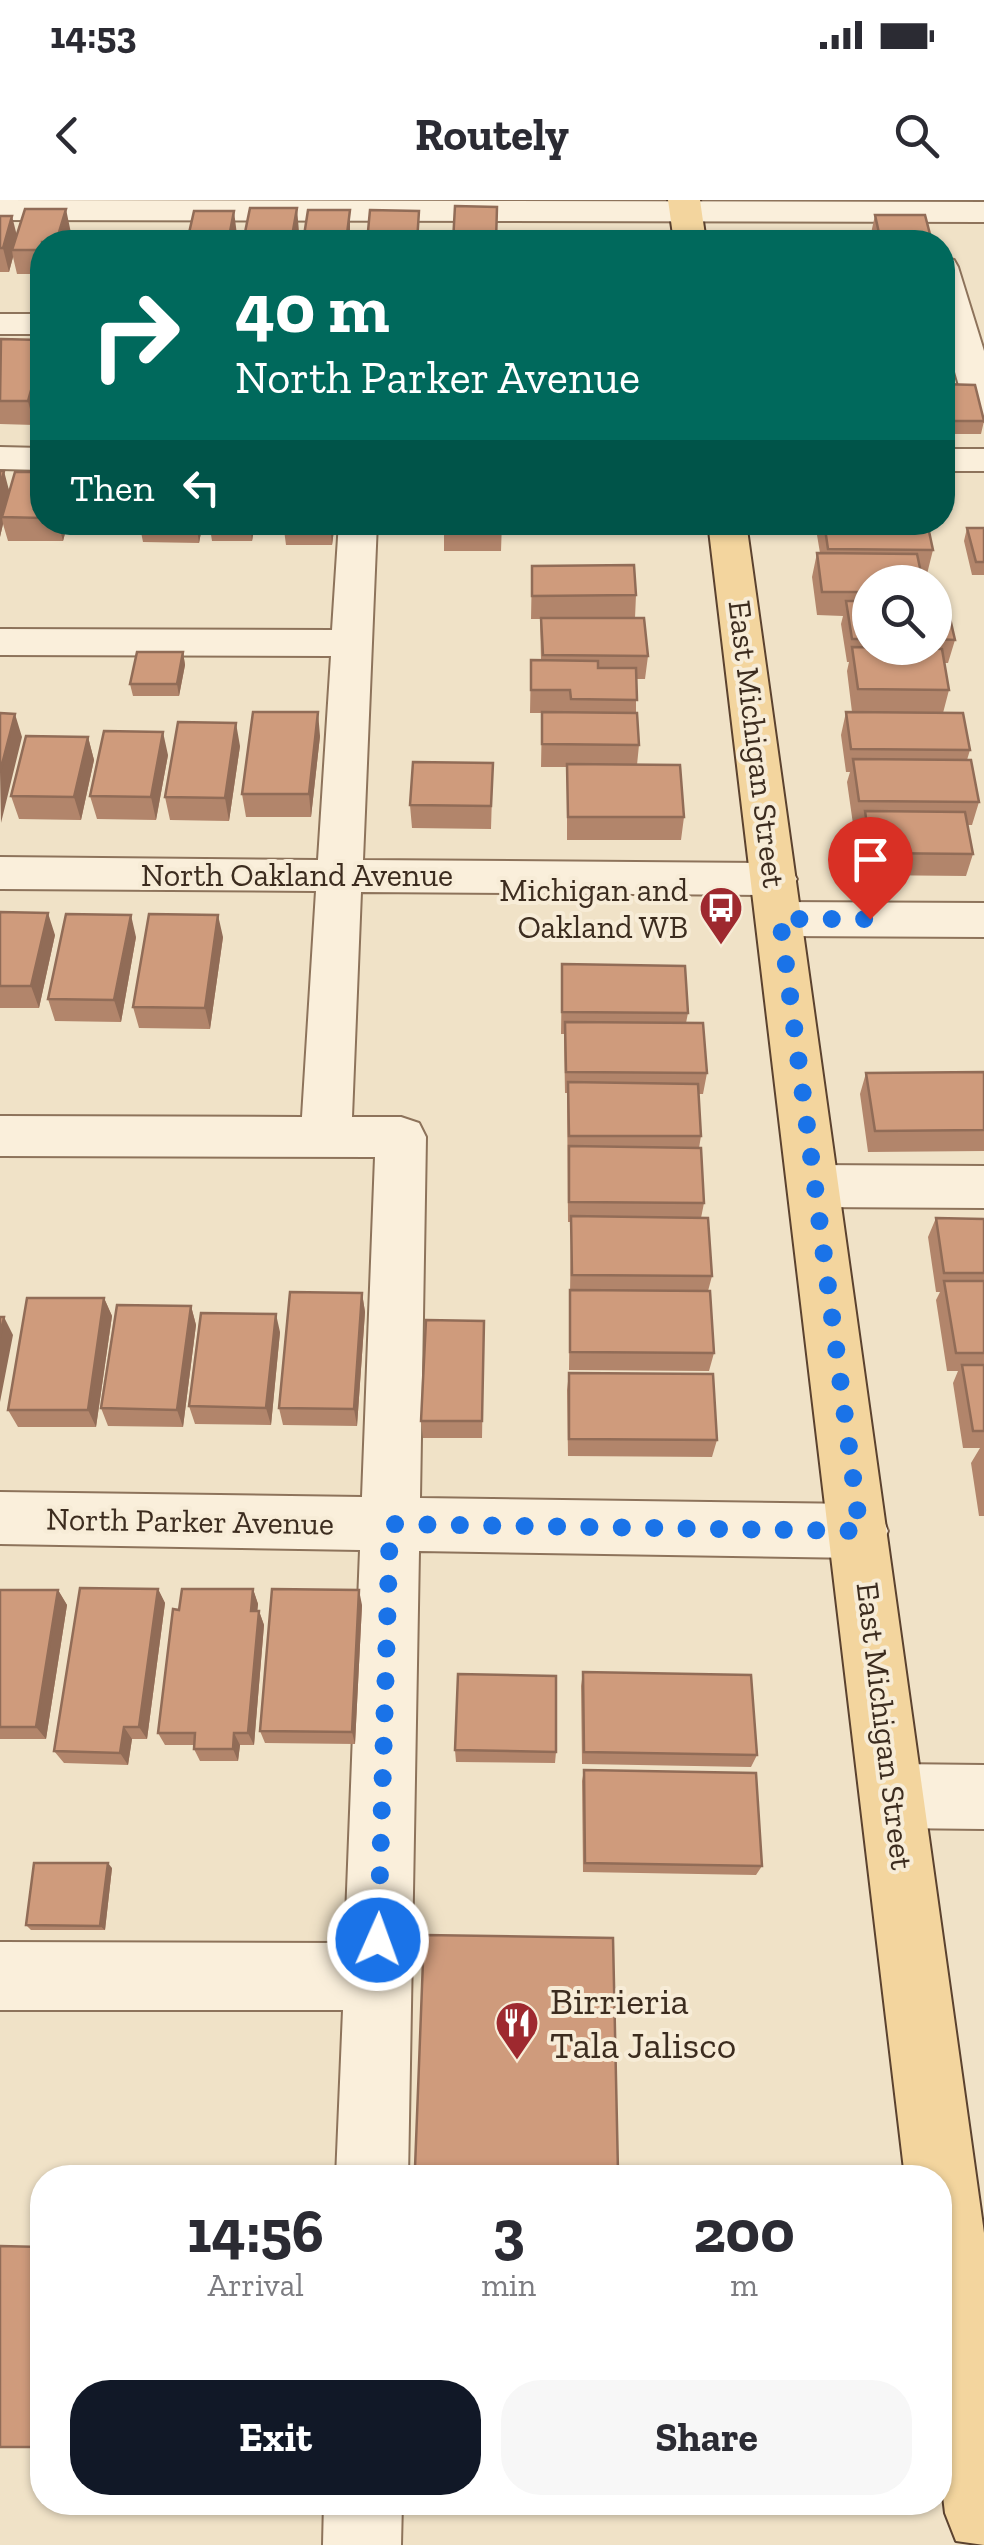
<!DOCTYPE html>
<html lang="en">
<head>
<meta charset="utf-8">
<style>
  :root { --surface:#fff; --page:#f7f7f7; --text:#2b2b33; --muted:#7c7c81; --accent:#111827 }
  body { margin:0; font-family:"Zilla Slab",serif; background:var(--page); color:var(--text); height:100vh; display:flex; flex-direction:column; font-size:38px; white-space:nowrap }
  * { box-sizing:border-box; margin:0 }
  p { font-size:32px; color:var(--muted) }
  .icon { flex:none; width:55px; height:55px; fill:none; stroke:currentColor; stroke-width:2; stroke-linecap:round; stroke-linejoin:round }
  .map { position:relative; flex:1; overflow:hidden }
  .side { position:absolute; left:30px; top:1965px; width:922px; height:350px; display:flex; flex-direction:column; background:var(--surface); border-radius:40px; box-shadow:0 2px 8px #0004 }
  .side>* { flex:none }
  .top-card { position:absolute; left:30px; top:30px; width:925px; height:305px; border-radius:40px; box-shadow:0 2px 8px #0004; background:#00695c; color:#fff; overflow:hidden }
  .controls { position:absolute; left:852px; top:365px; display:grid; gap:20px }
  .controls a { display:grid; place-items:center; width:100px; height:100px; border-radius:50%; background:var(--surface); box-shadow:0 2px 8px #0004; font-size:50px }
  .pin { position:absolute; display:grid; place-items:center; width:85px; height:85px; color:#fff; margin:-102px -42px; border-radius:50% 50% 50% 0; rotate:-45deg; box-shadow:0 0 10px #0007 }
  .pin .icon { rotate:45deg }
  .me { position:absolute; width:110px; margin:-55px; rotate:2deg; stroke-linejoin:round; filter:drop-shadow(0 0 8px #0008) }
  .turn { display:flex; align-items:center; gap:35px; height:210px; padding:0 40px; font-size:45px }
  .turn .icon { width:130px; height:130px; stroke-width:2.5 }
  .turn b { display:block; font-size:70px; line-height:85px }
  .then { display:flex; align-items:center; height:95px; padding:0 40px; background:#0003; gap:20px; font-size:38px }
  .eta { display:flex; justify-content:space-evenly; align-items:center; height:170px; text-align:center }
  .eta b { font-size:60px; font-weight:800; line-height:70px }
  .primary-button { display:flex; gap:20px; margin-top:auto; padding:20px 40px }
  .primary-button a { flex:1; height:115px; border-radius:40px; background:var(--accent); color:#fff; font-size:40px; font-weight:800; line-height:115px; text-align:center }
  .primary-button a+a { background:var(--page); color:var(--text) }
  .status { display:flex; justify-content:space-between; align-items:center; height:70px; padding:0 50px; background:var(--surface); direction:ltr }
  .status svg { height:28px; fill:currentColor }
  header { display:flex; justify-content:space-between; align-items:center; height:130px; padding:0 40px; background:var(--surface); font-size:45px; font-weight:800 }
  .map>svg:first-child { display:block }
</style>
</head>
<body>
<div class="status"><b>14:53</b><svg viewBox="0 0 49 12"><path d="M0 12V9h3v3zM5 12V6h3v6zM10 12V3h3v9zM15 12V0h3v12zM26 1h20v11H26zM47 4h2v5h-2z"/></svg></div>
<header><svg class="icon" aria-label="back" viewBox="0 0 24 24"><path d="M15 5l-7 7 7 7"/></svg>Routely<svg class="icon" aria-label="search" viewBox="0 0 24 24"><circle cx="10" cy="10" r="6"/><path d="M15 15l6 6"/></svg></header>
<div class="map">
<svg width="984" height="2345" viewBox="0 0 984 2345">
  <rect width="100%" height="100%" fill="#f0e2c7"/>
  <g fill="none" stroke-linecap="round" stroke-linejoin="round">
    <defs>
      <path id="minor" d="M0,0l984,2v20l-984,-2z
        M942,57l12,3 4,7 26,84v70l-13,-3 -5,-8 -24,-83z
        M0,114h42v20h-42z
        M0,247l42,1v22l-42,-1z
        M942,249h42v22h-42z
        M339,322h38l-14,338 411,3 16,5 7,11 -7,11 -16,5 -413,-3 -9,225h49l18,6 7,14 -6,361 439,6 21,8 8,19 -8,19 -21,8 -440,-7 -11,627h-72l7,-168h-343v-68l345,1 15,-393 -360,-6v-52l362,5 13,-340 -375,-1v-40l302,1 14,-226 -316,-2v-32l318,3 13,-204 -331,-1v-26l332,1z
        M780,702l204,1v34l-204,-1 -16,-5 -7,-12 7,-12z
        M814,965l170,1v42l-170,-1 -18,-6 -8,-15 8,-15z
        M894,1564l90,1v64l-90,-1 -22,-10 -10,-22 10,-22z
        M324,2302h78l-1,43h-78z"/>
      <path id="major" d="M668,0h32l6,42h-32z
        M708,322h38l238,1711v312l-28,-4 -11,-28 -5,-42v-293h-35z"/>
    </defs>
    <use href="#minor" stroke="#8d735b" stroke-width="4"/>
    <use href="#major" stroke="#5b422f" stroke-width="4"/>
    <use href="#minor" fill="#faefdb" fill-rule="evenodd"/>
    <use href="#major" fill="#f3d59e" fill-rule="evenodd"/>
  </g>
  <path fill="#b2856b" d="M875,15l57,27h-61l-1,-4z
    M0,16l17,19 54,-2 -3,9h-26v32h-25l-4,-17 -4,15h-9z
    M42,140v84l-4,-16 -4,17 -34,-1v-83z
    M942,184l42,37 -3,13h-39z
    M0,271l9,19 33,-18v50h26l-5,19h-55l-5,-17 -3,13z
    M139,322h64l-4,21 -56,-1z
    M209,322h46l-3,19h-40z
    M283,322h52l-3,23h-46z
    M444,322h58l-1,29h-57z
    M532,322h62v2z
    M811,322h119l-2,5 5,23 -6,24 -57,8v66h65v-47l20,39 -7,23h-4l5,27 -6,23 27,37 -3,10 12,42 -7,23h-4l5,29 -7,22 -101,-1 -6,-41 3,-10h-9l-6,-42 3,-10h-4l-5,-37 5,-23h6l-5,-41 2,-9h-2l-6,-38 2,-8 -26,-1 -5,-38 5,-24h3l-3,-18 2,-7h-7z
    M967,328h17v47h-12l-8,-34z
    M532,366l104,29 -1,23 13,38 -3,23h-9v34l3,32 -2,20 47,52 -3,23h-114v-73h-26l1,-54h-12l1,-53h10l-1,-41h-9z
    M183,452l2,13 -6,31h-46l-3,-12z
    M320,536l-9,81h-65l-4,-23z
    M88,537l6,23 -13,60 -62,-1 -8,-23z
    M240,546l-11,75 -59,-1 -5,-23z
    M168,555l-12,65 -59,-1 -7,-23z
    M493,563l-2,66 -79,-1 -2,-23z
    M0,712l55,23 -16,73h-39z
    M136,737l-15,85 -66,-1 -7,-22z
    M223,737l-13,92 -71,-1 -6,-21z
    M562,764l126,49 -2,10 21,50 -4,21h-5l3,42 -2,12 5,55 -3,15 11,58 -4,15 6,62 -5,18 -140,-1 2,-148h-3l-1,-129h-2l-1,-59h-3z
    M984,872v79l-116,1 -8,-58 6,-21z
    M936,1018l48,1v297h-5l-8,-53 9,-15h-17l-10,-65 5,-12h-11l-11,-71 4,-8h-4l-8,-55z
    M362,1093l3,19 -8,114 -74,-1 -4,-17z
    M104,1098l8,18 -16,111h-78l-10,-17z
    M191,1106l5,19 -13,102 -75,-1 -7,-18z
    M484,1121l-2,117h-59l-2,-17z
    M280,1132l-9,93 -76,-1 -6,-18z
    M569,1173l148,67 -5,17 -144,-1 -1,-66z
    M158,1389l7,14 -18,136h-15l-4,26 -64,-2 -10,-12z
    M253,1389l5,15 -1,7h2l5,14 -10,120h-14l-2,16h-38l-6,-12v-4h-29l-7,-12z
    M0,1390h58l9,15 -21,134h-46z
    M362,1405l-7,139 -90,-1 -5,-12z
    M583,1472l174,83 -6,12 -169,-3 -1,-78z
    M455,1550l101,2 -1,11 -99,-1z
    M584,1570l178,96 -6,9 -173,-3 -1,-91z
    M112,1668l-7,62h-74l-5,-5z
    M415,1968l203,4 -4,4 -196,-4z"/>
  <path fill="#916c57" d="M297,8l2,24 -2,10h-6z
    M66,9l5,24 -3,9h-12z
    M350,10v32h-4z
    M234,11l3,24 -1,7h-8z
    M419,11v31h-2z
    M12,16l6,24 -6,10 1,7 -4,15 -6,-24z
    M42,151v43l-5,6 1,8 -4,17 -6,-24z
    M4,271l6,23 -8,23 1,7 -3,13v-50z
    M58,322h10l-5,19z
    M196,322h7l-4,21z
    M250,322h5l-3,19z
    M330,322h5l-3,23z
    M183,452l2,13 -6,31 -2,-12z
    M318,512l2,24 -9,81 -2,-23z
    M15,514l7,23 -21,86 -1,-51z
    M236,523l4,23 -11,75 -4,-23z
    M163,532l5,23 -12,65 -5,-23z
    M88,537l6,23 -13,60 -7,-23z
    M48,713l7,22 -16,73 -8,-22z
    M131,715l5,22 -15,85 -7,-22z
    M218,715l5,22 -13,92 -5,-21z
    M362,1093l3,19 -8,114 -3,-17z
    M104,1098l8,18 -16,111 -8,-17z
    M191,1106l5,19 -13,102 -6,-17z
    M276,1114l4,18 -9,93 -5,-17z
    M4,1117l9,18 -13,67v-65z
    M158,1389l7,14 -18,136 -8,-12z
    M253,1389l5,15 -2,21 -5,-14z
    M58,1390l9,15 -21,134 -10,-12z
    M359,1390l3,15 -7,139 -3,-12z
    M259,1411l5,14 -10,120 -6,-12z
    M124,1527l8,12 -4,26 -8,-12z
    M234,1533l6,12 -2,16 -5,-12z
    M108,1663l4,5 -7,62 -5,-4z"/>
  <path fill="#cf9b7c" stroke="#916c57" stroke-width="2.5" d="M455,6l42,1 -1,35h-43z
    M250,8h47l-6,34h-48z
    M25,9h41l-10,33h-14v8h-30z
    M308,10h42l-4,32h-43z
    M370,10l49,1 -2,31h-50z
    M194,11h40l-6,31h-41z
    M875,15h50l7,27h-51z
    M0,16h12l-9,32h-3z
    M752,32l91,1 2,9h-92z
    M1,139l41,1v11l-14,50h-28z
    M42,180v20h-5z
    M942,184l33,1 9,36h-41z
    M0,271h4l-4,16z
    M15,272h27v46l-40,-1z
    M444,322h57v6l-57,-1z
    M824,322h103l6,28 -105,-1z
    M967,328h17v34h-8z
    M817,353l100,1 6,28h-53v10h-48z
    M634,365l2,30 -104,1v-30z
    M846,401h24v38h-18z
    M935,401h11l9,39 -20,-1z
    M541,418h103l4,38 -105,-1z
    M852,447l90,2 7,41 -91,-1z
    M137,452h46l-6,32h-47z
    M531,460l67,1v7h38l1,32 -66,-1 -1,-9h-39z
    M253,512h65l-9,82h-67z
    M542,512l95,1 2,32 -97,-1z
    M846,512l117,1 7,37 -119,-1z
    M0,513l15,1 -15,58z
    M178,522l58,1 -11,75 -60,-1z
    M104,531l59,1 -12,65 -61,-1z
    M26,536l62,1 -14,60 -63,-1z
    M853,559l118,1 8,42 -120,-1z
    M413,562l80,1 -2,43 -81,-1z
    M567,564l113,1 4,52h-116z
    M865,611l100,1 8,42 -102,-1z
    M0,712l48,1 -17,73h-31z
    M66,714l65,1 -17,85 -66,-1z
    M149,714l69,1 -13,93 -72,-1z
    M562,764l123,2 3,47 -126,-1z
    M565,822l138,1 4,50 -141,-1z
    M984,872v58l-109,1 -9,-58z
    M568,882l130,2 3,52h-132z
    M569,946l132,2 3,55 -135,-1z
    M571,1016l137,2 4,58 -140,-1z
    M936,1018l48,1v54h-40z
    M944,1081h40v72h-28z
    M570,1090l140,1 4,62 -144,-1z
    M290,1092l72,1 -8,116 -75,-1z
    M27,1098h77l-16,112h-80z
    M117,1105l74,1 -14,104 -76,-2z
    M201,1113l75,1 -10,94 -77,-2z
    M0,1117h4l-4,20z
    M426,1120l58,1 -2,100h-61z
    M962,1165h22v66h-11z
    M569,1173l144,1 4,66 -148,-1z
    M80,1388l78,1 -19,138h-15l-4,26 -66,-2z
    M182,1389h71l-2,22h8l-11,122h-14l-1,16h-39l1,-16h-37l15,-124 6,1z
    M272,1389l87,1 -7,142 -92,-1z
    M0,1390h58l-22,137h-36z
    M583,1472l168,3 6,80 -173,-3z
    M458,1474l98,2v76l-101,-2z
    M584,1570l172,3 6,93 -177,-3z
    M34,1663h74l-8,63 -74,-1z
    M424,1735l189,3 5,234 -203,-4z
    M0,2046l42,1v200h-42z"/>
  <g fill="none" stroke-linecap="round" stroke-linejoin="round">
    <path stroke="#1a73e8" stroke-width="18" stroke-dasharray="0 32.4" d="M378,1740l12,-416 470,7 -80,-612h90"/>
  </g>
  <defs>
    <symbol id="bus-pin" viewBox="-11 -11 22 30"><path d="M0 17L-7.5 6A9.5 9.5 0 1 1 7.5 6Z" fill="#9e292f" stroke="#f7ecd7"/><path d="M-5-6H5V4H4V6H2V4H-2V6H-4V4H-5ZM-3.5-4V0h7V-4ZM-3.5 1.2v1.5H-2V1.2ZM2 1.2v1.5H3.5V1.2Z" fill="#fff"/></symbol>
    <symbol id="restaurant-pin" viewBox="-11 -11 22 30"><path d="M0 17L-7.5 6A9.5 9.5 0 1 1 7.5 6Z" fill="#9e292f" stroke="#f7ecd7"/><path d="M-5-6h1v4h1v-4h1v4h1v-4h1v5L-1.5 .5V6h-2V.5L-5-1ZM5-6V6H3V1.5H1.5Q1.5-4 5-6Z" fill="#fff"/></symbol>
  </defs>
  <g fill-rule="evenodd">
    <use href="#bus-pin" x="696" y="683" width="50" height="68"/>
    <use href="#restaurant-pin" x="492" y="1798" width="50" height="68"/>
  </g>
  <g text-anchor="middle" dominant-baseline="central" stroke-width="8" stroke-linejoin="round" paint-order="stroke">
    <g font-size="32" fill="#3c2c1f" stroke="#f7ecd7">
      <text transform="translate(757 544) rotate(83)">East Michigan Street</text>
      <text x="297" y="675">North Oakland Avenue</text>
      <text transform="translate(190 1321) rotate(1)">North Parker Avenue</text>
      <text transform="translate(885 1526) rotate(83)">East Michigan Street</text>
    </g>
    <g font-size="32" fill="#3c2c1f" stroke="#f7ecd7" text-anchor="end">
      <text x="688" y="690">Michigan and<tspan x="688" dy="37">Oakland WB</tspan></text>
    </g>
    <g font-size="38" fill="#3c2c1f" stroke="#f7ecd7" text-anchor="start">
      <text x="550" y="1801">Birrieria<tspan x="550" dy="44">Tala Jalisco</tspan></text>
    </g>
  </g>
</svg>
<div class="controls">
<a><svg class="icon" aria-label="search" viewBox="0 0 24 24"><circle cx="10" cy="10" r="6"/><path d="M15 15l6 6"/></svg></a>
</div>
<div class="pin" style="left:870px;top:719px;background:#d93025"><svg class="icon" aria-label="arrive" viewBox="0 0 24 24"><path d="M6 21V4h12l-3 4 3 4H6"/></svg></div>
<svg class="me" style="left:378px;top:1740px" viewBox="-20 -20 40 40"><circle r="17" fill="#1a73e8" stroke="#fff" stroke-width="3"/><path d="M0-11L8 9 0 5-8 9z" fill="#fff"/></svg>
<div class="top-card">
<div class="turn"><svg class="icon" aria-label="right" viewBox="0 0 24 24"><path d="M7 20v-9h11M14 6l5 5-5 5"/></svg><div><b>40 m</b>North Parker Avenue</div></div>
<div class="then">Then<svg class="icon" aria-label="left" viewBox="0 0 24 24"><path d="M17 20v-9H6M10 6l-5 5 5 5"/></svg></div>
</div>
<section class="side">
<div class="eta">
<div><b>14:56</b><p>Arrival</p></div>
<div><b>3</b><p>min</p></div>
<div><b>200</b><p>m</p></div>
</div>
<div class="primary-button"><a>Exit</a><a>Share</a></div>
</section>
</div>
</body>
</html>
